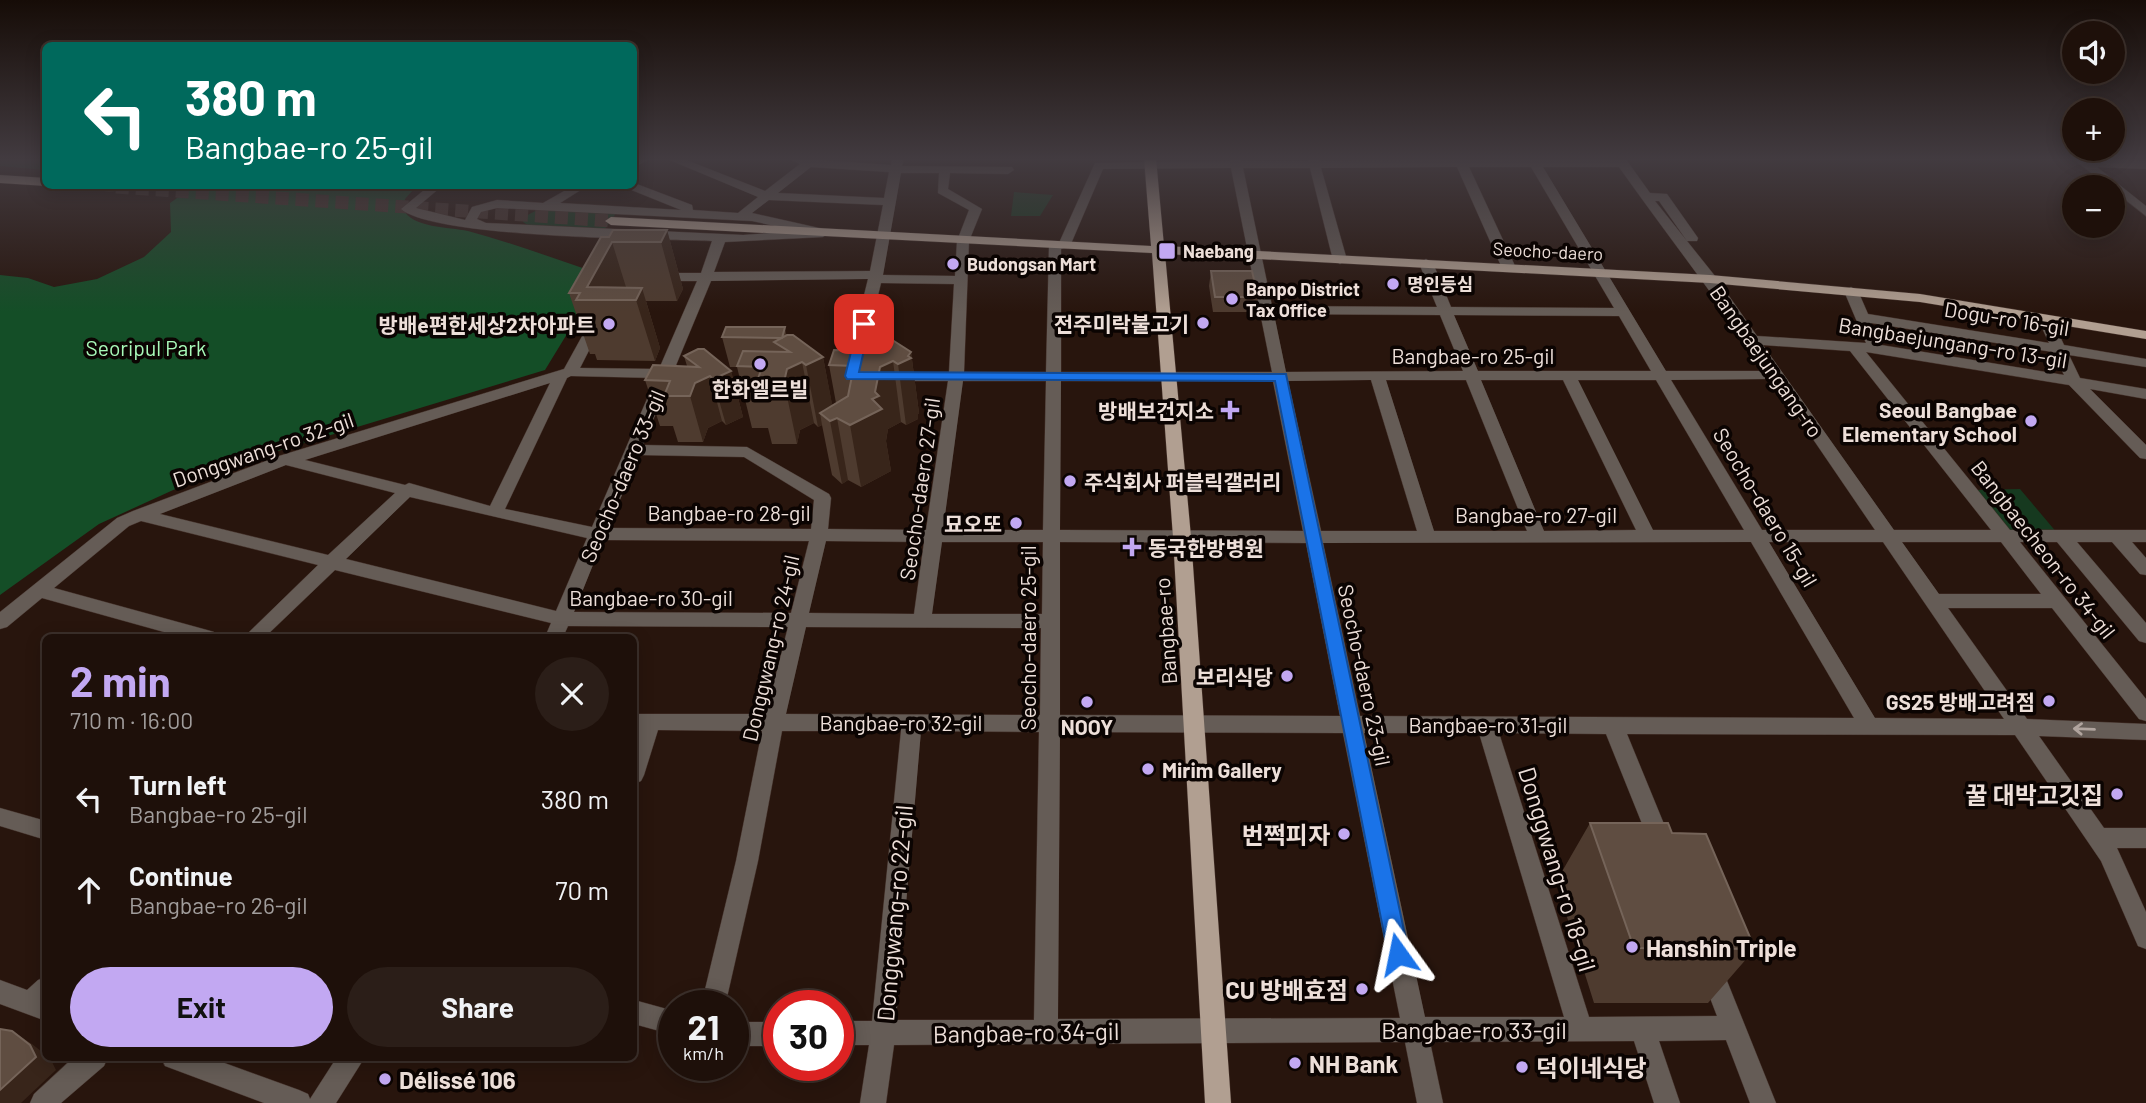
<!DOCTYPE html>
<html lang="en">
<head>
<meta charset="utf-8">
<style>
  :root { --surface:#1e100a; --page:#2b1e18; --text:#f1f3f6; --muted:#a19d9c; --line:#3c302b; --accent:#c2a8f2 }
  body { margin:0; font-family:Barlow,"Noto Sans KR",sans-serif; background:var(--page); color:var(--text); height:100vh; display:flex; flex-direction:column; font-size:26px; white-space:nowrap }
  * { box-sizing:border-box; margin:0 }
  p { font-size:23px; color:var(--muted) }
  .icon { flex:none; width:38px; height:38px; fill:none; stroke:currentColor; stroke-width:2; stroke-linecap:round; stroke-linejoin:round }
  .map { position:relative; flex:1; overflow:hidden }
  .sheet { position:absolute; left:42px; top:634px; width:595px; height:427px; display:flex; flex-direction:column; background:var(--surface); border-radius:10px; box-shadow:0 4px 18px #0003,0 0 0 2px var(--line) }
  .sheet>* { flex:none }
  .guide { position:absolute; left:42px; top:42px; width:595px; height:147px; border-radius:10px; box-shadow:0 4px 18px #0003,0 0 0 2px var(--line); background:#00695c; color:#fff; overflow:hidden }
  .fabs { position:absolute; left:2062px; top:21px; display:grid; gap:14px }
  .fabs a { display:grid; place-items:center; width:63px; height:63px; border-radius:50%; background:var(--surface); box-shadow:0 4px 18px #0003,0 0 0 2px var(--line); font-size:35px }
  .speed { position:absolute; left:658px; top:990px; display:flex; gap:14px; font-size:35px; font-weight:700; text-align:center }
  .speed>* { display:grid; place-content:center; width:91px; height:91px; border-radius:50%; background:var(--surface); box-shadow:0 4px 18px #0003,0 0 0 2px var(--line); line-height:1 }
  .speed small { font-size:18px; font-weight:400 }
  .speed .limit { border:10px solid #d22; background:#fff; color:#111 }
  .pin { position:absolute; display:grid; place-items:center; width:60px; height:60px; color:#fff; margin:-30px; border-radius:14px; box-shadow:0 4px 10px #0006 }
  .me { position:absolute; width:77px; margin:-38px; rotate:348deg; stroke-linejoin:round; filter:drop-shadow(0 0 5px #0008) }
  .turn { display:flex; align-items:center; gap:24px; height:147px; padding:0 28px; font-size:32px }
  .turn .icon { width:91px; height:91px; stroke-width:2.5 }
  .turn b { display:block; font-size:49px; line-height:60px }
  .round { display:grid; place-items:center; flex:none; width:74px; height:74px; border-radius:37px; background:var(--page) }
  .headline { display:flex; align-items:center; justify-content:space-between; height:119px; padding:0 28px }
  h1 { font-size:42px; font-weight:700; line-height:52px; color:var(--accent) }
  .button { display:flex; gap:14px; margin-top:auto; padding:14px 28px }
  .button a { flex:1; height:80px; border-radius:42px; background:var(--accent); color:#111; font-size:28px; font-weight:700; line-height:80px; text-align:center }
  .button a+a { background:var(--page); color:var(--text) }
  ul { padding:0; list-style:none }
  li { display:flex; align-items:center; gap:21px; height:91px; padding:0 28px }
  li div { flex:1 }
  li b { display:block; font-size:26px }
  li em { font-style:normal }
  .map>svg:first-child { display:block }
</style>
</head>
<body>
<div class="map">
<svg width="2146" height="1103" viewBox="0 0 2146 1103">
  <rect width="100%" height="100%" fill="#28150d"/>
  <path fill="#16391f" d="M0,158h45v12l-45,-4z
    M1014,192l39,3 -13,21h-29z
    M537,210l80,2 -13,18 -75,-4 -6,-4 1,-5z
    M2020,489l38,45 -53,-1 -34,-43z"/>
  <path fill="#144e27" d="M194,186h175c14,7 30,-2 45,3l-9,10 -2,10c9,19 46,18 65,22 45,12 90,29 135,44l-58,95 -326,99 -120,55 -99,71v-320l28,3 26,9 43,-8 47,-22 27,-25 -1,-29z"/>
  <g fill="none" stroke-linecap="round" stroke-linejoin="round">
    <path stroke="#46332c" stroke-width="13" stroke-dasharray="13 7" stroke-linecap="butt" d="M116,187l495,34"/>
    <defs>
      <path id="minor" d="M637,158h15l-18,9v-7z
        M665,158h16l84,33 35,-27 -12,-6 103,7 1,-7h12l-2,8 110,1 2,3 -6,4 -58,-1 -2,16 34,20 -13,32 -5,131h82l3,-126 1,-3h9l36,-80 135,-2 -1,-3h12v3h67l-1,-3h12l1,3 305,-3 25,35 17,1 31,44 -1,3h-10l-28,-40h-4l60,75 42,60 109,7 -22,-52 7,-4 7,4 10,23 181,29 -11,-24 7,-4 7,4 12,26 82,14v8l-77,-12 11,23 66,11v10l-56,-10 56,56v14l-6,-1 -71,-73 -203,-33 144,178h136v12h-14l14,16v17l-6,-1 -28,-32h-35l69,81v20l-7,-2 -82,-99h-37l126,157v22l-7,-2 -87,-111h-104l79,111 119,5v16l-107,-4 65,92h42v20h-29l29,64v37l-8,-3 -37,-85 -86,-126 -388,-1 46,112 -3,7 -8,3 -8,-3 -3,-7 -45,-112 -107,-1 90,284 128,-1 -18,-47 4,-8 8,-3 8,3 57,142h-26l-24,-63 -67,1 21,62h-26l-20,-62 -204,1 13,61h-26l-12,-61 -511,3 -8,58h-26l9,-58h-31v-24h34l29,-290h-119l-24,130 -33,145h-24l35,-145 26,-130 -104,-1 -14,45 -3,6 -7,3v-39l4,-15h-4v-16h132l22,-87 -220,-1 -5,11h-18l6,-14 -216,-53 -70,67h-21l74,-72 -177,-44 -12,5 -75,62 153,42 7,2 2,5h-34l-140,-39 -35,29 -7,2v-17l117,-94 16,-7 146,-55 285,-87 27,-49 5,-1 7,4 -23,45 79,1 38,-88h-41l-7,-4 7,-4h45l11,-32c-56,-2 -277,-3 -311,-32l28,-23h13l-26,22 49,12 7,-13 25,-7 46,3 30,-17h14l-27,17 121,7 -52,-21 -2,-3h7v-3l58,22 1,5 45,3 20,-16zM811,167l78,5 -5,26 -106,-5zM1457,167l45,101 7,4 7,-4 -47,-101h62l83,141 -163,-1 -18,-44 -7,-4 -7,4 18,44 -165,-1 -29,-138h67l23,92 7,4 7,-4 -26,-92zM1543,167h76c48,68 100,134 147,204h-100zM1231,168l41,204h-211v-123l9,-3 33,-77zM901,173h38l-1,20 31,17 -12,31 -2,35 -72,-1zM769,200l114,5 -13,66 -156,1 11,-30 98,-5 6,-4 -1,-3 -76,-17zM497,208l255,13 46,10 -55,4 -257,-12 -9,-4 4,-7zM868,279l-23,94 7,4 7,-4 22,-90 73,1 -5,88 -58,1 -7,4 7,4h57l-22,149 -98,-1 3,-31 -2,-4 -82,-47 -104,-2 27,-67 8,-4 -4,-4 37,-89zM1274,314l166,1 23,56 -177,1zM1454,315l165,1 32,55h-173zM1871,323l182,29 11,23 -183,-30zM1763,345l87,6 141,179h-97zM571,376l85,2 -64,149 -87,-18 62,-131zM1772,379l103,151h-113l-91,-150zM1371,380l46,151h-96l-33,-150zM1386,380h80l61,151h-93zM1481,380h82l73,150 -92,1zM1578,380h78l88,150h-91zM963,381h83l-3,149h-100zM1061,381h212l30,150 -243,-1zM550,383l-60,123 -81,-23 -4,2 -100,-25zM639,455l105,2 70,43 -3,29 -203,-1zM286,465l109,28 -67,62 -168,-41zM410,497l177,41 -31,73 -210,-52zM603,540l206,1 -18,72 -217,-1zM826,541l98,1 -10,72 -105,-1zM942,542h101l-1,72h-110zM1060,542l246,1 34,173 -280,-1zM1751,542l103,176 -494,-2 -37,-173zM1769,542h114l121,177 -129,-1zM1902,542h99l40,52h-102zM806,627l235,1 -1,87 -254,-1zM921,731l118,1 -5,288h-138zM1060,732l283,1 57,285 -342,1zM1364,733h115l85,284h-139z
        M2072,158l74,3v8l-49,-2 49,39v10z
        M0,808l46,13v19l-46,-14z
        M46,977v44l-46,-17v-24l27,10 11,-10z
        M634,1000l40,11v24l-40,-11z
        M733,1022h46v24h-46z
        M74,1057h34l-4,9 -43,37h-31l4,-9z
        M161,1057h47l91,33 9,4 2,5 27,-42h28l-29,46h-72l-99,-37z"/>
      <path id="major" d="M1144,158h12l8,88 546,29 210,19 226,37v8l-226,-37 -210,-19 -545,-29 26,283 40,566h-26l-32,-566 -21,-284 -541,-28 -6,-4 6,-4 540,29z
        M0,175l46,3v8l-46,-3z
        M94,186h27l1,1c-6,6 -22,5 -28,-1z"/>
    </defs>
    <use href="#minor" stroke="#44312a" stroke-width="1"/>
    <use href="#major" stroke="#44312a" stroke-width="1"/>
    <use href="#minor" fill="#655c56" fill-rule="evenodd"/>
    <use href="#major" fill="#b19f91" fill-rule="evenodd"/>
  </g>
  <path fill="#4e3b2f" d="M667,230l16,59 -6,12h-31l14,47 -5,13 -58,-1 -2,-6h-5l-21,-61 40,-56z
    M1211,271l47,26 -2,15h-43l-4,-26z
    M785,327l1,9 37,21 9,48 4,-2 -7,-38 37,-14 -2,-11 47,12 8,61 -1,1v5l-12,6 -5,-3 -13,7 -2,12 5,30 -30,16 -13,-7 -6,4 -10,-9 -10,-50 -4,2 -4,-4 -14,7 -3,14h-25l-4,-16h-16l-15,-61h-7l-8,-30z
    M684,356l47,15 12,46 -17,8 -4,-4 -14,7 -5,14h-25l-5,-16h-13l-15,-46 42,-14z
    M1590,823l82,10 83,116 -47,54h-114l-38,-121z"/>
  <path fill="#38251a" d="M667,230l16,59 -6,12 -16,-59z
    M612,242l18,58 -43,-13z
    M642,288l18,60 -5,13 -19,-61z
    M911,352l8,61 -1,1v5l-12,6 -8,-61z
    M823,357l12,62 -15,-6 2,12 -4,2 -12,-62z
    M893,361l8,61 -13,7 -2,12 5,30 -30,16 -11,-62 22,-26 3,-7 5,-25z
    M802,362l12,61 -14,7 -3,14 -13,-62 3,-13z
    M731,371l12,46 -17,8 -13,-46z
    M710,376l12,45 -14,7 -5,14 -13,-46 5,-13z
    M837,418l11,62 -6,4 -12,-63z
    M12,1031l20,13 14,11v2l4,1 6,12 -35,33h-21v-13z"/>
  <path fill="#5f4d41" stroke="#756459" stroke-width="2" d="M613,230h54l-6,12h-49l-25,45 55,1 -6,12h-60l4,-7h-11l32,-56h8z
    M1211,271h41l6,26h-43z
    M726,327h59l-3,11 -60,-1z
    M883,334l28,18 -3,4 3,2 -13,6 -5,-3 -13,6 -5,25 4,4 -7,3 10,10 -32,16 -13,-7 -7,3 -10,-8 28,-17 6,-30 -25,-1 5,-15 46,1 -16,-11z
    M787,335h6l30,22 -17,8 -4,-3 -15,7 -3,13h-27l5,-15 -25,-1 6,-15 47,1 -16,-10z
    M698,349h6l27,22 -18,8 -3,-3 -15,7 -5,13h-26l6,-15 -25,-1 8,-15 46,2 -15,-11z
    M1590,823h78l4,10 34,1 49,115 -121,-1z
    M0,1029l12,2 18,14 6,12 -36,33z"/>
  <defs><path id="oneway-shaft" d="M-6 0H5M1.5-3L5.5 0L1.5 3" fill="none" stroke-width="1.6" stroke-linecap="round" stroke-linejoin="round" transform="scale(1.75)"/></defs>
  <use stroke="#b0a49e" href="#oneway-shaft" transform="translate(2084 729) rotate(-178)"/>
  <linearGradient id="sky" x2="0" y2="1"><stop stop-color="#160c07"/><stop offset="0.51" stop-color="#423b40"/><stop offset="1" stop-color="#423b40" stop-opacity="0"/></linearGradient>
  <rect width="2146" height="312" fill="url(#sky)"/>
  <path fill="#1a73e8" stroke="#114b97" stroke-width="2" d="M864,320l6,4 -11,48 427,2 123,580 -3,7 -8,3 -7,-3 -3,-7 -113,-573 -428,-2 -2,-3 13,-52z"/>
  <g fill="#c2a8f2" stroke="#0b0402" stroke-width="2.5">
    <rect x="1158" y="242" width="18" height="18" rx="3.5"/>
    <circle cx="953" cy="264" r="7"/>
    <circle cx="1393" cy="284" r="7"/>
    <circle cx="1232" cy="299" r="7"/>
    <circle cx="1203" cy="323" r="7"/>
    <circle cx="609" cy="324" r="7"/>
    <circle cx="760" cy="364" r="7"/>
    <path d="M1226.5 399.5h7v7h7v7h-7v7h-7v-7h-7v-7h7z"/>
    <circle cx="2031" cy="421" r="7"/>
    <circle cx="1070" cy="481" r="7"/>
    <circle cx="1016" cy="523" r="7"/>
    <path d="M1128.5 536.5h7v7h7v7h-7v7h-7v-7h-7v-7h7z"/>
    <circle cx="1287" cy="676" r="7"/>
    <circle cx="2049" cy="701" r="7"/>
    <circle cx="1087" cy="702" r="7"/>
    <circle cx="1148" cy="769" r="7"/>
    <circle cx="2117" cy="794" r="7"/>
    <circle cx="1344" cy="834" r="7"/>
    <circle cx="1632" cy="947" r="7"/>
    <circle cx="1362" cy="989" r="7"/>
    <circle cx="1295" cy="1063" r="7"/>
    <circle cx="1522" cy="1067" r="7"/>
    <circle cx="385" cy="1079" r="7"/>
  </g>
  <g text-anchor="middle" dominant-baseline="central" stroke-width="7" stroke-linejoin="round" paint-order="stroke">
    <g font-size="18" font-weight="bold" fill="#eddfd9" stroke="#0b0402" text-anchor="start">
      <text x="1183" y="251">Naebang</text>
      <text x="967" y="264">Budongsan Mart</text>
      <text x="1407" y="284">명인등심</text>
      <text x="1246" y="289">Banpo District<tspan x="1246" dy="21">Tax Office</tspan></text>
    </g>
    <g font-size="18" fill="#eddfd9" stroke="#0b0402">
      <text transform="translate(1548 251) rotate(3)">Seocho-daero</text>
    </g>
    <g font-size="21" fill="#eddfd9" stroke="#0b0402">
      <text transform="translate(2007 318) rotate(9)">Dogu-ro 16-gil</text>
      <text transform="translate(1953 342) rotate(9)">Bangbaejungang-ro 13-gil</text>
      <text x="1473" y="355">Bangbae-ro 25-gil</text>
      <text transform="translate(1767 361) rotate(55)">Bangbaejungang-ro</text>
      <text transform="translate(263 449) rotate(-19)">Donggwang-ro 32-gil</text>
      <text transform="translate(622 476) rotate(-67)">Seocho-daero 33-gil</text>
      <text transform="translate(919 489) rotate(-82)">Seocho-daero 27-gil</text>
      <text transform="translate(1766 507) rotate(59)">Seocho-daero 15-gil</text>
      <text x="729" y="512">Bangbae-ro 28-gil</text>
      <text x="1536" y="514">Bangbae-ro 27-gil</text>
      <text transform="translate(2044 549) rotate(52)">Bangbaecheon-ro 34-gil</text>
      <text x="651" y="597">Bangbae-ro 30-gil</text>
      <text transform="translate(1165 631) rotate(-94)">Bangbae-ro</text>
      <text transform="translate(1027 638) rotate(-90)">Seocho-daero 25-gil</text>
      <text transform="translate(770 648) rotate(-77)">Donggwang-ro 24-gil</text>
      <text transform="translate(1365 675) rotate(78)">Seocho-daero 23-gil</text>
      <text x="901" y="722">Bangbae-ro 32-gil</text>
      <text x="1488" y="724">Bangbae-ro 31-gil</text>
    </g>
    <g font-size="21" font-weight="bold" fill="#eddfd9" stroke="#0b0402" text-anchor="end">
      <text x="1189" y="323">전주미락불고기</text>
      <text x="595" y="324">방배e편한세상2차아파트</text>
      <text x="760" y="388" text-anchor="middle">한화엘르빌</text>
      <text x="2017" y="409">Seoul Bangbae<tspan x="2017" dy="24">Elementary School</tspan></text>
      <text x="1214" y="410">방배보건지소</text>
      <text x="1084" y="481" text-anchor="start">주식회사 퍼블릭갤러리</text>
      <text x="1002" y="523">묘오또</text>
      <text x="1148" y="547" text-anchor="start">동국한방병원</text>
      <text x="1273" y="676">보리식당</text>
      <text x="2035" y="701">GS25 방배고려점</text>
      <text x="1087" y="726" text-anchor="middle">NOOY</text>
      <text x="1162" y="769" text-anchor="start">Mirim Gallery</text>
    </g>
    <g font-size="21" fill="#a8fab9" stroke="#0b0402">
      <text x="146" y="347">Seoripul Park</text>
    </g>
    <g font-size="24" font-weight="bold" fill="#eddfd9" stroke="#0b0402" text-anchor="start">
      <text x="2103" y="794" text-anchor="end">꿀 대박고깃집</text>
      <text x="1330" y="834" text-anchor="end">번쩍피자</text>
      <text x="1646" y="947">Hanshin Triple</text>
      <text x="1348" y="989" text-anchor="end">CU 방배효점</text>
      <text x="1309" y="1063">NH Bank</text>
      <text x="1536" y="1067">덕이네식당</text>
      <text x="399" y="1079">Délissé 106</text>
    </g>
    <g font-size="24" fill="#eddfd9" stroke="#0b0402">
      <text transform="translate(1558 869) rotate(73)">Donggwang-ro 18-gil</text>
      <text transform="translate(894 913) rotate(-85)">Donggwang-ro 22-gil</text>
      <text x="1474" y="1029">Bangbae-ro 33-gil</text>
      <text transform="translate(1026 1032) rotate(-1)">Bangbae-ro 34-gil</text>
    </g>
  </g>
</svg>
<div class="fabs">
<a><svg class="icon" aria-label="sound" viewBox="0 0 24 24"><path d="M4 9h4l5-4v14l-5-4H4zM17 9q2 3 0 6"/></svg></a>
<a>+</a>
<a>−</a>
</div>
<div class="speed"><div>21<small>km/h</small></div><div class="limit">30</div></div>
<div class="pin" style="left:864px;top:324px;background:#d93025"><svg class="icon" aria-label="arrive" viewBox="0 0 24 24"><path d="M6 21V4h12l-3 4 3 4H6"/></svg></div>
<svg class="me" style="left:1398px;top:954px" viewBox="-20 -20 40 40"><path d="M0-17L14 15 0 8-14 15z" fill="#1a73e8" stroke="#fff" stroke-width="4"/></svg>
<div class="guide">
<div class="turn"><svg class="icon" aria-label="left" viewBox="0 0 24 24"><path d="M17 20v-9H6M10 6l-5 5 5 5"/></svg><div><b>380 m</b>Bangbae-ro 25-gil</div></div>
</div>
<section class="sheet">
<div class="headline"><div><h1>2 min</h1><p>710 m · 16:00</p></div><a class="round"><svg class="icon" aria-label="close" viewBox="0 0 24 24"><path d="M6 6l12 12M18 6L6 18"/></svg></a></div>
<ul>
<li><svg class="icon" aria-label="left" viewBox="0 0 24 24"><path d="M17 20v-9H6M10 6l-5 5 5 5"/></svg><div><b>Turn left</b><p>Bangbae-ro 25-gil</p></div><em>380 m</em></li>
<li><svg class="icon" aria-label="ahead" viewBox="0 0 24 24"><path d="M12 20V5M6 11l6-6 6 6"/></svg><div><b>Continue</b><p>Bangbae-ro 26-gil</p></div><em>70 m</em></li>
</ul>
<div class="button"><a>Exit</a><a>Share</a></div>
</section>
</div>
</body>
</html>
